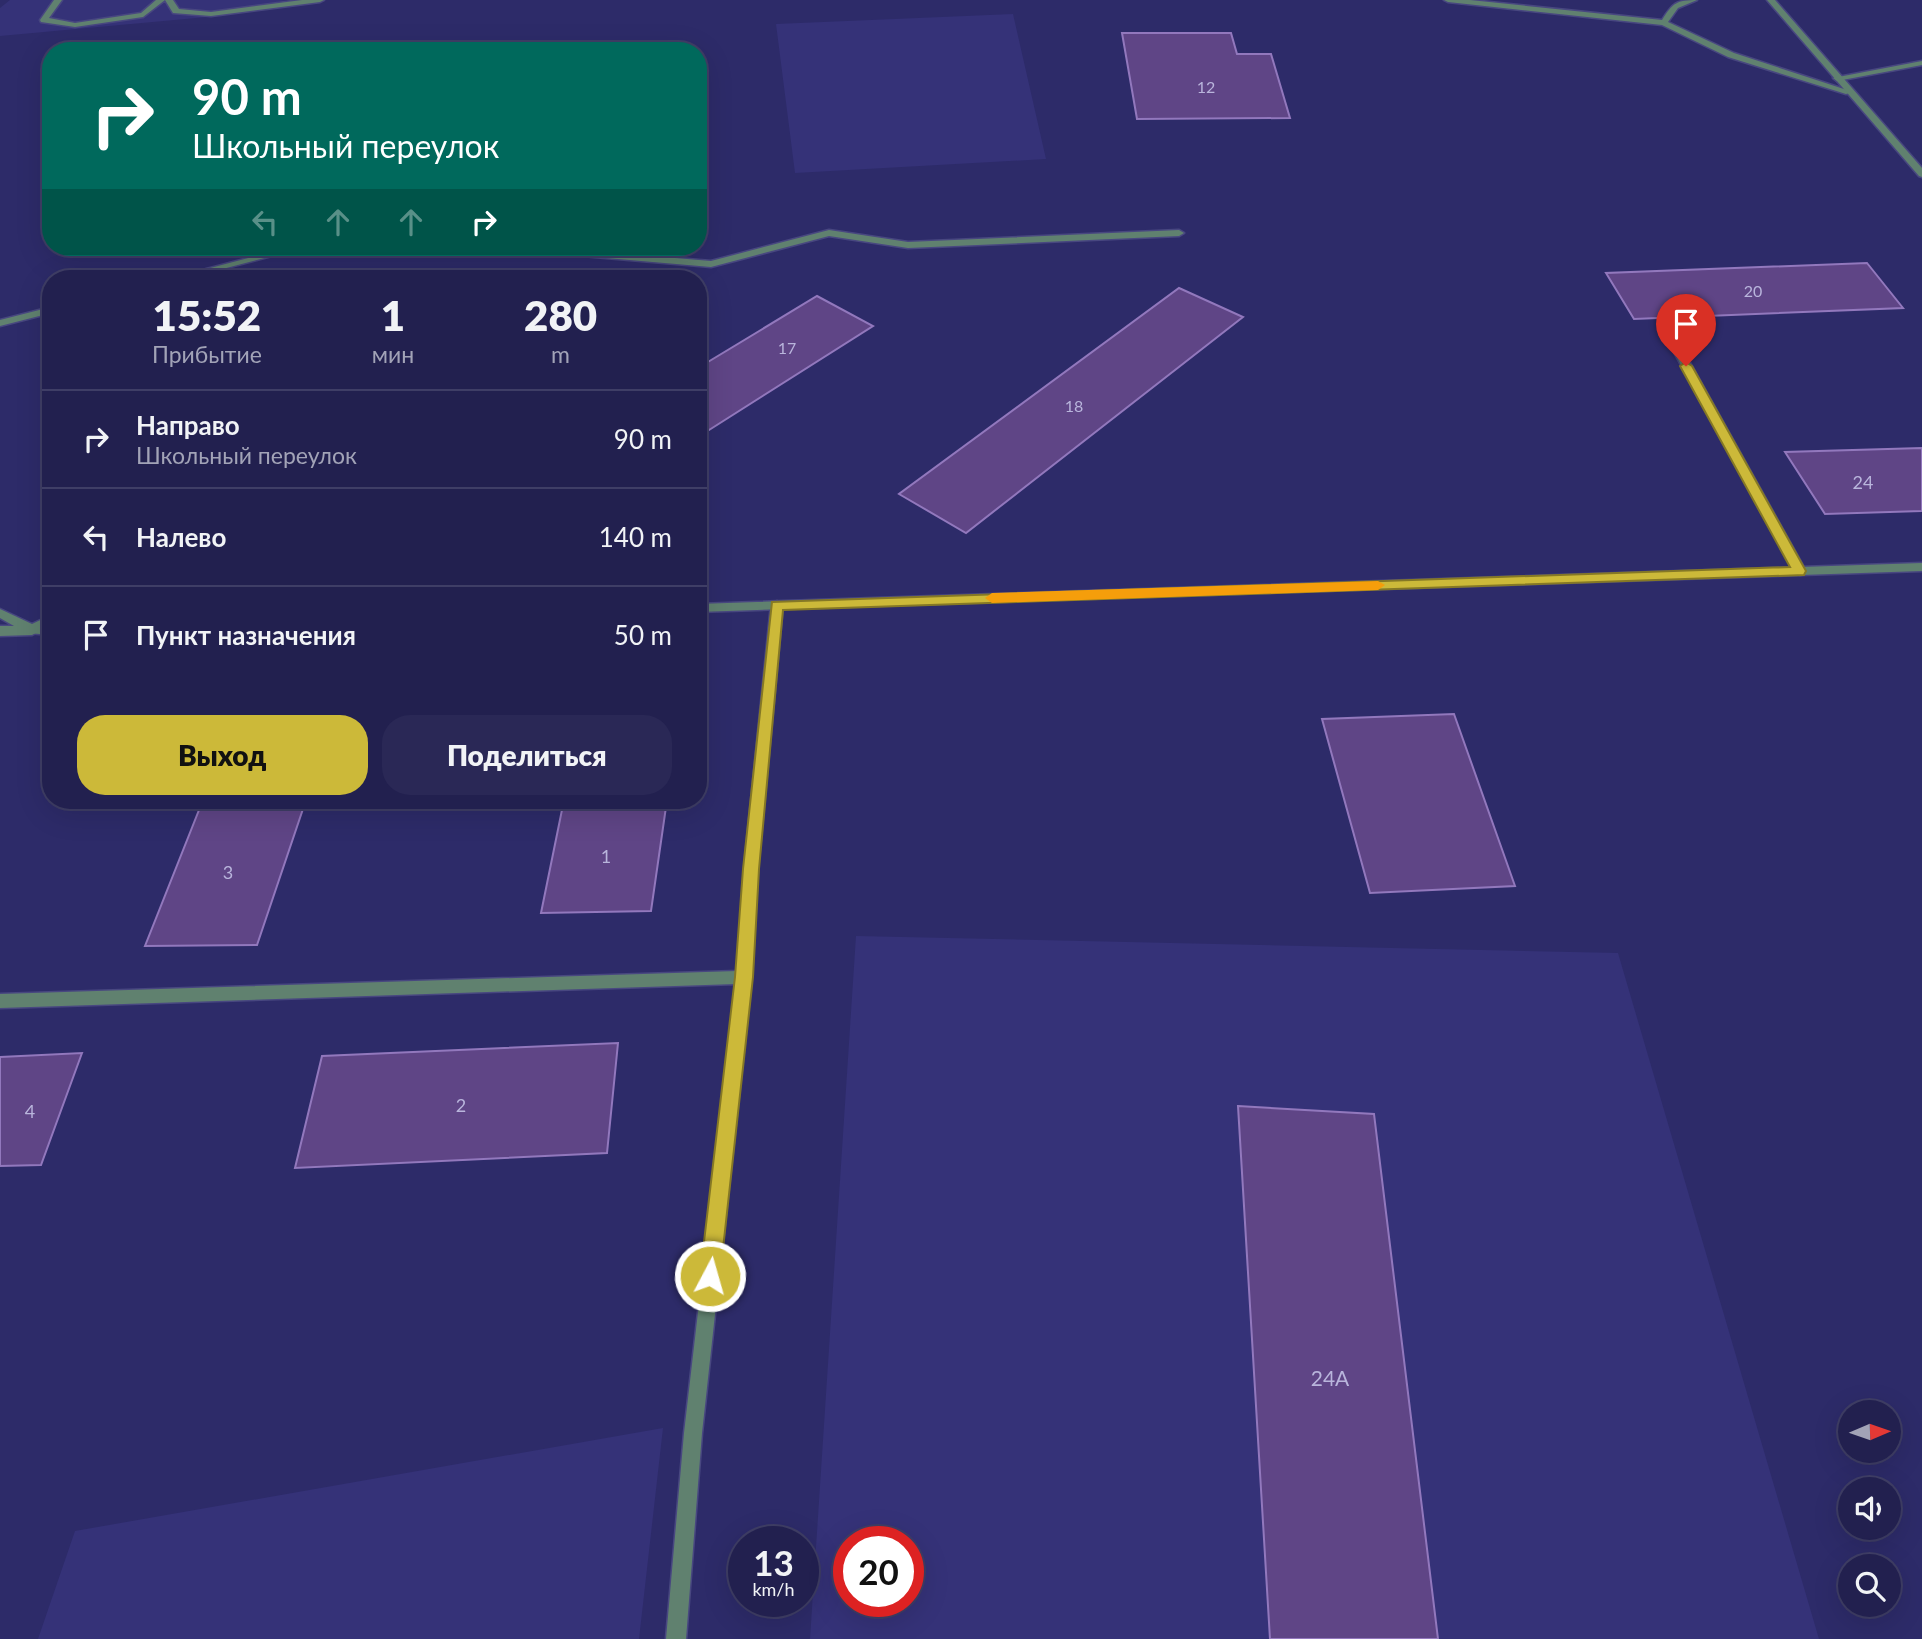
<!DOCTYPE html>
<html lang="ru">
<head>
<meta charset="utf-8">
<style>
  :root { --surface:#22204f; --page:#2a2856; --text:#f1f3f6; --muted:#a2a3b7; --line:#3f3e66; --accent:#ccb939 }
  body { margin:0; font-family:Lato,sans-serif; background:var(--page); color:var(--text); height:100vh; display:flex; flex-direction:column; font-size:26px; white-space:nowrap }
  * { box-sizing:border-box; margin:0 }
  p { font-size:23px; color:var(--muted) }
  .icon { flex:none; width:38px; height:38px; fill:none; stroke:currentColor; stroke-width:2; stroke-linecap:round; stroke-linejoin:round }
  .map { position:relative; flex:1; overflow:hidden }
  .sheet { position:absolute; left:42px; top:270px; width:665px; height:539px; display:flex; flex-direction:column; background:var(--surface); border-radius:28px; box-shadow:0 7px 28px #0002,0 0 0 2px var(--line) }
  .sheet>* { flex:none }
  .guide { position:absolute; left:42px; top:42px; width:665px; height:214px; border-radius:28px; box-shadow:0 7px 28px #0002,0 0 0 2px var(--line); background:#00695c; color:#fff; overflow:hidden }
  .needle { width:46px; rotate:88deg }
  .controls { position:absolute; left:1838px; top:1400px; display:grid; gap:14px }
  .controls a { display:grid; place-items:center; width:63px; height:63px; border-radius:50%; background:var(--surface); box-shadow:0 7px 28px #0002,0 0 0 2px var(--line); font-size:35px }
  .speed { position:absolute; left:728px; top:1526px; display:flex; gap:14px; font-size:35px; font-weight:700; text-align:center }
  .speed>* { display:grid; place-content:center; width:91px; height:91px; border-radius:50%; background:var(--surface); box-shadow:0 7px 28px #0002,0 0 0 2px var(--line); line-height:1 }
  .speed small { font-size:18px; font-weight:400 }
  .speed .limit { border:10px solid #d22; background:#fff; color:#111 }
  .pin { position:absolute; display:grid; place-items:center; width:60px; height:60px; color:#fff; margin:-72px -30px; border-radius:50% 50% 50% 0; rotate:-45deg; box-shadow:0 0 7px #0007 }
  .pin .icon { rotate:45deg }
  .me { position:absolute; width:77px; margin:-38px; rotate:6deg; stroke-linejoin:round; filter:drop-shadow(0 0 5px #0008) }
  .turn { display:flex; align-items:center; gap:24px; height:147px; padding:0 35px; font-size:32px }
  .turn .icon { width:91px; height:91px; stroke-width:2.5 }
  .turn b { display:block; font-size:49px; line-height:60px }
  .lanes { display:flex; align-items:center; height:66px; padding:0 35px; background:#0003; justify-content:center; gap:35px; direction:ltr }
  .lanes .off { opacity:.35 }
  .eta { display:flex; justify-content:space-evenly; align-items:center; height:119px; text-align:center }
  .eta b { font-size:42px; font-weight:800; line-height:49px }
  .cta { display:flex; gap:14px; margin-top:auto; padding:14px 35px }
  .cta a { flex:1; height:80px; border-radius:28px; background:var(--accent); color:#111; font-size:28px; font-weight:800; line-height:80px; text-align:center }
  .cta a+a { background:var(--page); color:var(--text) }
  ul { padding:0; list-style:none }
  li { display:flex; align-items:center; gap:21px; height:98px; padding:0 35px; border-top:2px solid var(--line) }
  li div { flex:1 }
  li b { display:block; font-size:26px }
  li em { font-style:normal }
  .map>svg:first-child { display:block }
</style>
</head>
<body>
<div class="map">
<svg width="1922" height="1639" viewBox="0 0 1922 1639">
  <rect width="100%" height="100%" fill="#2d2b69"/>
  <path fill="#353278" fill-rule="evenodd" d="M10,0h277l-80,17 -207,19v-28z
    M1013,14l33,145 -251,14 -19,-149z
    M856,936l762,17 201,686h-1009zM849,1542h59v59h-59z
    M663,1428l-24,211h-601l37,-108z"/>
  <path fill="#5f4586" stroke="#9278bd" stroke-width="2" d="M1122,33h109l6,21h34l19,64 -153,1z
    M1867,263l36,45 -269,11 -28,-46z
    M1179,288l64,29 -277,216 -67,-39z
    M817,296l56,30 -175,111v-69z
    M1922,448v63l-97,3 -40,-62z
    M1454,714l61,172 -145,7 -48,-174z
    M203,800h103l-49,145 -112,1z
    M564,800h103l-16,111 -110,2z
    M618,1043l-11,110 -312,15 27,-112z
    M82,1053l-41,112 -41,1v-109z
    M1238,1106l136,8 64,525h-168z"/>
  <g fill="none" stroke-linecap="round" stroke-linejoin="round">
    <defs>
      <path id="service" d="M54,0h8l-13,18 26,5 66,-10 15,-13h9l-22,17 -68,10 -34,-5 -1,-2z
        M165,0h8l6,9 32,3 91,-12h22l-4,2 -109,14 -38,-3z
        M1444,0h26l192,20c11,-17 14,-20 35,-20l-19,8 -10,14 66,31 119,39 -7,2 -118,-37 -66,-32 -214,-23z
        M1922,61v4l-85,16 -4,-3z
        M829,230l79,12 271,-12 5,3 -5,3 -271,12 -79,-12 -118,31 -140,-12 -27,-8 167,14z
        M290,247h16l-118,31h-16z
        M51,307v6l-51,13v-6z
        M1674,340l5,3 127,228 -2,3 -4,1 -6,-4 -125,-228z
        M777,601l6,4 -25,264 -6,108 -50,456 -16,206h-20l18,-206 52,-449 -736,24v-14l737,-23 7,-102 27,-264z
        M0,609l32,15 19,-9v10l-19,10 -32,1v-10h14l-14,-8z"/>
      <path id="minor" d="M1767,0h8l147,168v9l-3,-1z
        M1922,563v8l-1224,41v-8z
        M32,625h19v10l-23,-2 -2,-3 2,-3z"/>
    </defs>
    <use href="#service" stroke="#484780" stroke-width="3"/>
    <use href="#minor" stroke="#484780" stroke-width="3"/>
    <use href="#service" fill="#60816f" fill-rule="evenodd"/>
    <use href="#minor" fill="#60816f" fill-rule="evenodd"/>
  </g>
  <path fill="#ccb939" stroke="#857825" stroke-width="2" d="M1686,362l6,4 114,205 -2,4 -1021,35 -24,259 -6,108 -33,299 -3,7 -7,2 -7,-2 -3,-7 35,-299 8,-108 29,-267 1018,-35 -110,-201z"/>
  <path fill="#f59e0b" d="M1378,581l7,4 -7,5 -386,13 -7,-5 7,-5z"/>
  <g text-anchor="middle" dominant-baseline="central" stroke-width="5" stroke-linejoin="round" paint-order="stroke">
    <g font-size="16" fill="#b9b5dc">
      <text x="1206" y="86">12</text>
      <text x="1753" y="290">20</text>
      <text x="787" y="347">17</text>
      <text x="1074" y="405">18</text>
    </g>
    <g font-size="18" fill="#b9b5dc">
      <text x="1863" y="482">24</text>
      <text x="606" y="856">1</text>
      <text x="228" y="872">3</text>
      <text x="461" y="1105">2</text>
      <text x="30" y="1111">4</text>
    </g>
    <g font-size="21" fill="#b9b5dc">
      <text x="1330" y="1377">24А</text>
    </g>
  </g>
</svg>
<div class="controls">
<a><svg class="needle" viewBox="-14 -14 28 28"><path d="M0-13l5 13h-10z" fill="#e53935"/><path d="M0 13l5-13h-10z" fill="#a2a3b7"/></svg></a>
<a><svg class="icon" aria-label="sound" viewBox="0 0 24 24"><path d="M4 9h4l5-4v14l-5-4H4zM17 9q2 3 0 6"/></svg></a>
<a><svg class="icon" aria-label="search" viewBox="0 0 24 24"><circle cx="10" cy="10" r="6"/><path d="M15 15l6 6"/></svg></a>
</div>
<div class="speed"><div>13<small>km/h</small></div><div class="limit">20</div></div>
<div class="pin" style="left:1686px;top:366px;background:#d93025"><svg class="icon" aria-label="arrive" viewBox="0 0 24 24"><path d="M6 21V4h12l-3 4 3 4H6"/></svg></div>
<svg class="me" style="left:710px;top:1276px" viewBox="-20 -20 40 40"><circle r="17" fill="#ccb939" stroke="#fff" stroke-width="3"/><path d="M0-11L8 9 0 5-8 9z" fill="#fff"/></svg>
<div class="guide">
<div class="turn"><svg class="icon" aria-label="right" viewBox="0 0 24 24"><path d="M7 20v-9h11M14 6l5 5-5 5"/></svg><div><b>90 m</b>Школьный переулок</div></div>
<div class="lanes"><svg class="icon off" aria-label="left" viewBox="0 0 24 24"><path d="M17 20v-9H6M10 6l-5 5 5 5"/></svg><svg class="icon off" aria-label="ahead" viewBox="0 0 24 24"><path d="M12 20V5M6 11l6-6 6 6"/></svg><svg class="icon off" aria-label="ahead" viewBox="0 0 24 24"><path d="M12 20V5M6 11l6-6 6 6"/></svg><svg class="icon" aria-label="right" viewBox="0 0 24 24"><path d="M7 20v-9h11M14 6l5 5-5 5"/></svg></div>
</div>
<section class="sheet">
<div class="eta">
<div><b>15:52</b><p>Прибытие</p></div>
<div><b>1</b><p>мин</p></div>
<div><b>280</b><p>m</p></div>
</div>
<ul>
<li><svg class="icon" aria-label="right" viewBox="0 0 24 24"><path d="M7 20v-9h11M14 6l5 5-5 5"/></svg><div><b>Направо</b><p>Школьный переулок</p></div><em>90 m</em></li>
<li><svg class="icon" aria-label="left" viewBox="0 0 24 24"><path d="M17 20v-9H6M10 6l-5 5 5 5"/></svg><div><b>Налево</b></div><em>140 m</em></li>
<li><svg class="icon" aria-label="arrive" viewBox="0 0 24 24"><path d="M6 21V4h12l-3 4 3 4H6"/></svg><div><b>Пункт назначения</b></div><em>50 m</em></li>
</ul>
<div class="cta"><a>Выход</a><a>Поделиться</a></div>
</section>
</div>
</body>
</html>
